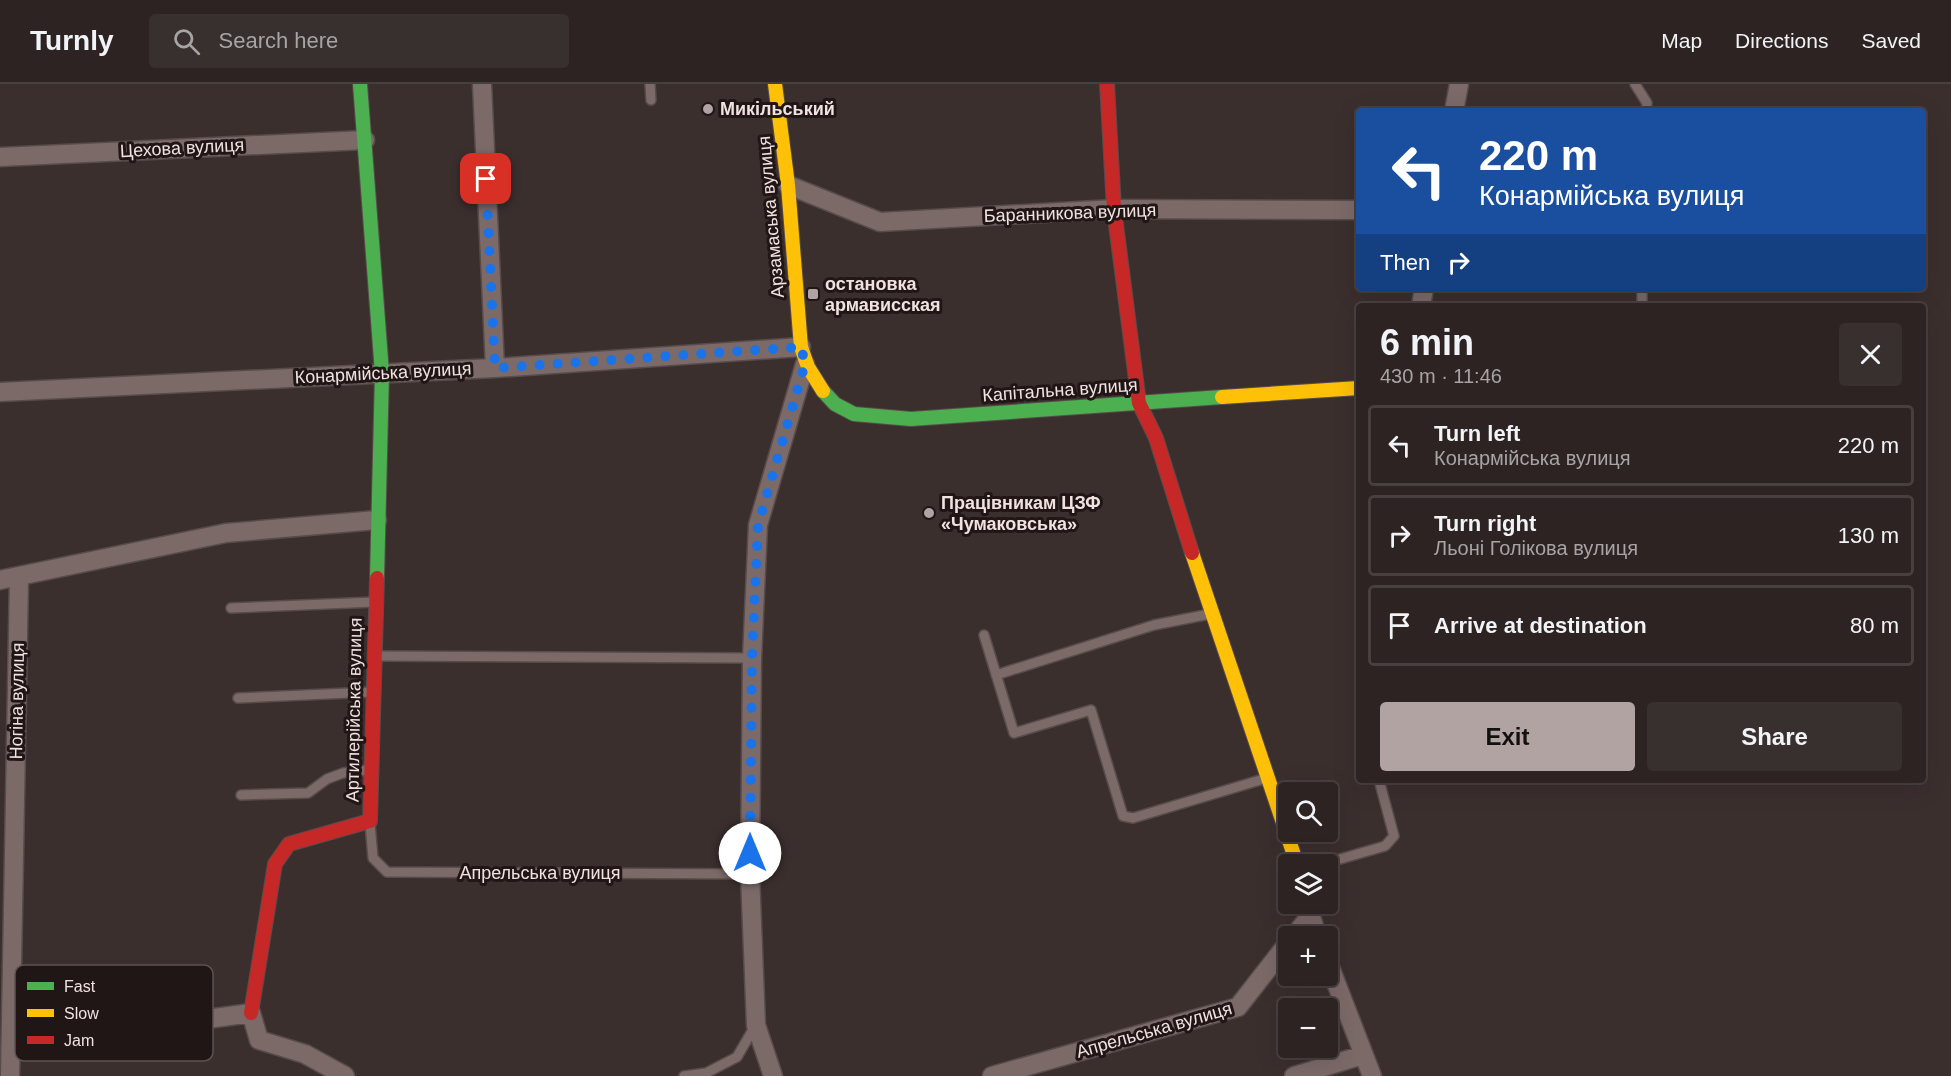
<!DOCTYPE html>
<html lang="en">
<head>
<meta charset="utf-8">
<style>
  :root { --surface:#2c2322; --page:#382f2f; --text:#f1f3f6; --muted:#a6a4a5; --line:#484040; --accent:#b1a3a2 }
  body { margin:0; font-family:Helvetica,sans-serif; background:var(--page); color:var(--text); height:100vh; display:flex; flex-direction:column; font-size:22px; white-space:nowrap }
  * { box-sizing:border-box; margin:0 }
  p { font-size:20px; color:var(--muted) }
  .icon { flex:none; width:33px; height:33px; fill:none; stroke:currentColor; stroke-width:2; stroke-linecap:round; stroke-linejoin:round }
  .map { position:relative; flex:1; overflow:hidden }
  .details { position:absolute; left:1356px; top:219px; width:570px; height:480px; display:flex; flex-direction:column; background:var(--surface); border-radius:6px; box-shadow:0 6px 24px #0002,0 0 0 2px var(--line) }
  .details>* { flex:none }
  .top-card { position:absolute; left:1356px; top:24px; width:570px; height:183px; border-radius:6px; box-shadow:0 6px 24px #0002,0 0 0 2px var(--line); background:#1a4fa0; color:#fff; overflow:hidden }
  .fabs { position:absolute; left:1278px; top:698px; display:grid; gap:12px }
  .fabs a { display:grid; place-items:center; width:60px; height:60px; border-radius:6px; background:var(--surface); box-shadow:0 6px 24px #0002,0 0 0 2px var(--line); font-size:30px }
  .pin { position:absolute; display:grid; place-items:center; width:51px; height:51px; color:#fff; margin:-26px; border-radius:12px; box-shadow:0 3px 9px #0006 }
  .me { position:absolute; width:66px; margin:-33px; rotate:0deg; stroke-linejoin:round; filter:drop-shadow(0 0 4px #0008) }
  .turn { display:flex; align-items:center; gap:21px; height:126px; padding:0 24px; font-size:27px }
  .turn .icon { width:78px; height:78px; stroke-width:2.5 }
  .turn b { display:block; font-size:42px; line-height:51px }
  .then { display:flex; align-items:center; height:57px; padding:0 24px; background:#0003; gap:12px; font-size:22px }
  .round { display:grid; place-items:center; flex:none; width:63px; height:63px; border-radius:6px; background:var(--page) }
  .summary { display:flex; align-items:center; justify-content:space-between; height:102px; padding:0 24px }
  h1 { font-size:36px; font-weight:700; line-height:45px }
  .cta { display:flex; gap:12px; margin-top:auto; padding:12px 24px }
  .cta a { flex:1; height:69px; border-radius:6px; background:var(--accent); color:#111; font-size:24px; font-weight:700; line-height:69px; text-align:center }
  .cta a+a { background:var(--page); color:var(--text) }
  ul { padding:0; list-style:none }
  li { display:flex; align-items:center; gap:18px; height:81px; margin:0 12px 9px; padding:0 12px; border:3px solid var(--line); border-radius:6px }
  li div { flex:1 }
  li b { display:block; font-size:22px }
  li em { font-style:normal }
  header { display:flex; align-items:center; gap:36px; box-sizing:border-box; height:84px; padding:0 30px; background:var(--surface); border-bottom:2px solid var(--line) }
  header strong { font-size:28px }
  nav { display:flex; gap:33px; margin-inline-start:auto; font-size:21px }
  .search { width:420px; height:54px; background:var(--page); display:flex; align-items:center; gap:15px; box-sizing:border-box; padding:0 21px; border-radius:6px; color:var(--muted); font-size:22px }
  .map>svg:first-child { display:block }
</style>
</head>
<body>
<header>
<strong>Turnly</strong>
<div class="search"><svg class="icon" aria-label="search" viewBox="0 0 24 24"><circle cx="10" cy="10" r="6"/><path d="M15 15l6 6"/></svg>Search here</div>
<nav><a>Map</a><a>Directions</a><a>Saved</a></nav>
</header>
<div class="map">
<svg width="1951" height="992" viewBox="0 0 1951 992">
  <rect width="100%" height="100%" fill="#3b2f2e"/>
  <g fill="none" stroke-linecap="round" stroke-linejoin="round">
    <defs>
      <path id="lane" d="M650,0l1,16
        M1635,0l12,19 -1,8
        M1642,222v-18
        M231,524l144,-6
        M984,551l30,98 77,-23 32,106 10,2 134,-40
        M376,572l376,2
        M996,591l158,-50 56,-11
        M238,614l134,-6
        M241,711l67,-2 19,-14 16,-6 25,-3
        M370,740l3,34 14,14 363,2
        M1323,780l62,-18 9,-10 -15,-56
        M684,992l22,-3 31,-16 18,-31"/>
      <path id="street" d="M482,0l13,284
        M1454,27l5,-27
        M0,73l365,-17
        M788,101l92,37 234,-13 245,1
        M1421,222l3,-18
        M0,308l495,-24 306,-21
        M0,496l226,-47 151,-13
        M1307,819l10,33
        M1294,852l16,-20
        M1328,878l44,114
        M11,962l240,-33 8,27 46,14 40,22
        M10,992l9,-498
        M773,992l-17,-51 -6,-151 2,-216 6,-133 47,-161
        M992,992l246,-69 50,-64
        M1294,992l69,-21"/>
      <path id="fast" d="M360,0l22,289 -5,205
        M823,307l12,13 19,10 57,5 311,-22"/>
      <path id="slow" d="M775,0l13,101 13,162 7,20 15,24
        M1222,313l137,-9
        M1192,469l105,311"/>
      <path id="jam" d="M1107,0l7,125 25,194 17,35 36,115
        M251,929l24,-149 14,-20 81,-23 7,-243"/>
    </defs>
    <use href="#lane" stroke="#574c4b" stroke-width="12"/>
    <use href="#street" stroke="#574c4b" stroke-width="21"/>
    <use href="#fast" stroke="#574c4b" stroke-width="16"/>
    <use href="#slow" stroke="#574c4b" stroke-width="16"/>
    <use href="#jam" stroke="#574c4b" stroke-width="16"/>
    <use href="#lane" stroke="#7c6a69" stroke-width="9"/>
    <use href="#street" stroke="#7c6a69" stroke-width="18"/>
    <use href="#fast" stroke="#4caf50" stroke-width="14"/>
    <use href="#slow" stroke="#ffc107" stroke-width="14"/>
    <use href="#jam" stroke="#c62828" stroke-width="14"/>
  </g>
  <g fill="none" stroke-linecap="round" stroke-linejoin="round">
    <path stroke="#1a73e8" stroke-width="10" stroke-dasharray="0 18" d="M486,95l9,189 306,-21 4,17 -47,161 -6,133 -2,195"/>
  </g>
  <g fill="#b1a3a2" stroke="#201615" stroke-width="2">
    <circle cx="708" cy="25" r="6"/>
    <rect x="807" y="204" width="12" height="12" rx="3"/>
    <circle cx="929" cy="429" r="6"/>
  </g>
  <g text-anchor="middle" dominant-baseline="central" stroke-width="6" stroke-linejoin="round" paint-order="stroke">
    <g font-size="18" font-weight="bold" fill="#f1e2e0" stroke="#201615" text-anchor="start">
      <text x="720" y="25">Микільський</text>
      <text x="825" y="200">остановка<tspan x="825" dy="21">армависская</tspan></text>
      <text x="941" y="419">Працівникам ЦЗФ<tspan x="941" dy="21">«Чумаковська»</tspan></text>
    </g>
    <g font-size="18" fill="#f1e2e0" stroke="#201615">
      <text transform="translate(182 64) rotate(-3)">Цехова вулиця</text>
      <text transform="translate(1070 129) rotate(-2)">Баранникова вулиця</text>
      <text transform="translate(771 133) rotate(-95)">Арзамаська вулиця</text>
      <text transform="translate(383 289) rotate(-3)">Конармійська вулиця</text>
      <text transform="translate(1060 306) rotate(-4)">Капітальна вулиця</text>
      <text transform="translate(17 617) rotate(-89)">Ногіна вулиця</text>
      <text transform="translate(354 626) rotate(-89)">Артилерійська вулиця</text>
      <text x="540" y="789">Апрельська вулиця</text>
      <text transform="translate(1154 946) rotate(-16)">Апрельська вулиця</text>
    </g>
  </g>
  <rect x="15" y="881" width="198" height="96" rx="9" fill="#201615" stroke="#5f5352" stroke-width="1.5"/>
  <rect x="27" y="898" width="27" height="8" fill="#4caf50"/>
  <rect x="27" y="925" width="27" height="8" fill="#ffc107"/>
  <rect x="27" y="952" width="27" height="8" fill="#c62828"/>
  <g font-size="16" fill="#f1e2e0">
    <text x="64" y="908">Fast</text>
    <text x="64" y="935">Slow</text>
    <text x="64" y="962">Jam</text>
  </g>
</svg>
<div class="fabs">
<a><svg class="icon" aria-label="search" viewBox="0 0 24 24"><circle cx="10" cy="10" r="6"/><path d="M15 15l6 6"/></svg></a>
<a><svg class="icon" aria-label="layers" viewBox="0 0 24 24"><path d="M12 4l9 5-9 5-9-5zM3 14l9 5 9-5"/></svg></a>
<a>+</a>
<a>−</a>
</div>
<div class="pin" style="left:486px;top:95px;background:#d93025"><svg class="icon" aria-label="arrive" viewBox="0 0 24 24"><path d="M6 21V4h12l-3 4 3 4H6"/></svg></div>
<svg class="me" style="left:750px;top:769px" viewBox="-20 -20 40 40"><circle r="19" fill="#fff"/><path d="M0-13L10 11 0 6-10 11z" fill="#1a73e8"/></svg>
<div class="top-card">
<div class="turn"><svg class="icon" aria-label="left" viewBox="0 0 24 24"><path d="M17 20v-9H6M10 6l-5 5 5 5"/></svg><div><b>220 m</b>Конармійська вулиця</div></div>
<div class="then">Then<svg class="icon" aria-label="right" viewBox="0 0 24 24"><path d="M7 20v-9h11M14 6l5 5-5 5"/></svg></div>
</div>
<section class="details">
<div class="summary"><div><h1>6 min</h1><p>430 m · 11:46</p></div><a class="round"><svg class="icon" aria-label="close" viewBox="0 0 24 24"><path d="M6 6l12 12M18 6L6 18"/></svg></a></div>
<ul>
<li><svg class="icon" aria-label="left" viewBox="0 0 24 24"><path d="M17 20v-9H6M10 6l-5 5 5 5"/></svg><div><b>Turn left</b><p>Конармійська вулиця</p></div><em>220 m</em></li>
<li><svg class="icon" aria-label="right" viewBox="0 0 24 24"><path d="M7 20v-9h11M14 6l5 5-5 5"/></svg><div><b>Turn right</b><p>Льоні Голікова вулиця</p></div><em>130 m</em></li>
<li><svg class="icon" aria-label="arrive" viewBox="0 0 24 24"><path d="M6 21V4h12l-3 4 3 4H6"/></svg><div><b>Arrive at destination</b></div><em>80 m</em></li>
</ul>
<div class="cta"><a>Exit</a><a>Share</a></div>
</section>
</div>
</body>
</html>
